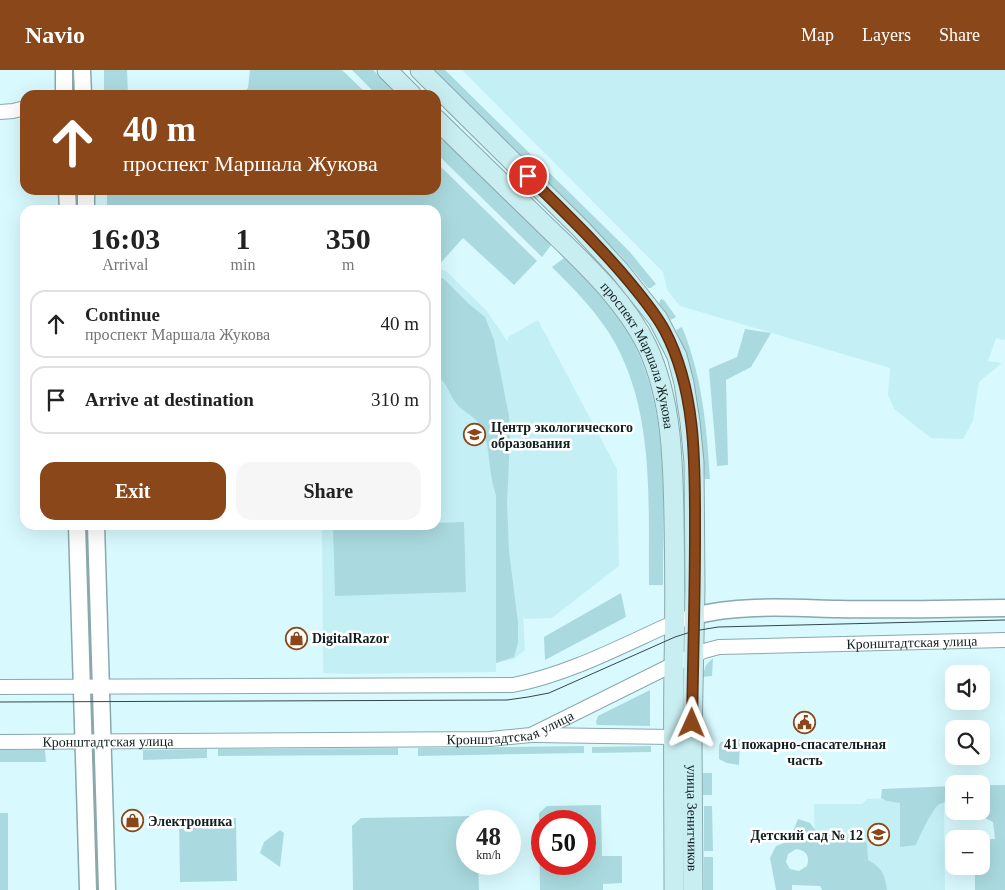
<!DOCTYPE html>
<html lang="en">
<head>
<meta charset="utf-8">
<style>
  :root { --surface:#fff; --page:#f6f6f6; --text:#222; --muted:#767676; --line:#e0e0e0; --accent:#8a4719 }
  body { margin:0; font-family:Georgia,serif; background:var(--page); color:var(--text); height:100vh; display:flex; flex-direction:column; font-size:19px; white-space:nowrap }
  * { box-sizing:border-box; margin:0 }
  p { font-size:16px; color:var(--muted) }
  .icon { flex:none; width:28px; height:28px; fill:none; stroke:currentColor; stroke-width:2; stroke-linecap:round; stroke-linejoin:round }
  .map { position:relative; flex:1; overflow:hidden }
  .side { position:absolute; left:20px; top:135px; width:421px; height:325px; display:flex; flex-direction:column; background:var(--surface); border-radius:15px; box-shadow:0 5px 20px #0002 }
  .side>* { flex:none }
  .guide { position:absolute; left:20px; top:20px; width:421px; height:105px; border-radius:15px; box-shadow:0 5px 20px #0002; background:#8a4719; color:#fff; overflow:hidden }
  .fabs { position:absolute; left:945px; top:595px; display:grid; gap:10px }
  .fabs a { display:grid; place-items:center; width:45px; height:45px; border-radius:10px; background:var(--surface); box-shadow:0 5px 20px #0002; font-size:25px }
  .speed { position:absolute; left:456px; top:740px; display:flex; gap:10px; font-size:25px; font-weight:700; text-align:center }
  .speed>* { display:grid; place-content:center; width:65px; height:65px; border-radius:50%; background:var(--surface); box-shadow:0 5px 20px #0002; line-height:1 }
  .speed small { font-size:12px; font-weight:400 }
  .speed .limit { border:8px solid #d22; background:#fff; color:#111 }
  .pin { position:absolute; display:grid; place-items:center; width:42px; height:42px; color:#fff; margin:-21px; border:2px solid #fff; border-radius:50%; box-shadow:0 1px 5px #0007 }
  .me { position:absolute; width:55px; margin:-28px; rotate:1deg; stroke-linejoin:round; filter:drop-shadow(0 0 4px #0008) }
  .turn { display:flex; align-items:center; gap:18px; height:105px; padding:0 20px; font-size:22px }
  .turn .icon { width:65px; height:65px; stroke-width:2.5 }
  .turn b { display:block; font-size:35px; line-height:42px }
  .eta { display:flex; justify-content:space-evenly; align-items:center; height:85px; text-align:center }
  .eta b { font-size:30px; font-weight:700; line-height:35px }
  .button { display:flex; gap:10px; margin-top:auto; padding:10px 20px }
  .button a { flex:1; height:58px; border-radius:15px; background:var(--accent); color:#fff; font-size:20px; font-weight:700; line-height:58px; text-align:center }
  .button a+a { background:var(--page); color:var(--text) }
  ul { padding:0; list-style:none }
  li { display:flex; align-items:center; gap:15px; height:68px; margin:0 10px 8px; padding:0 10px; border:2px solid var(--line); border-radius:15px }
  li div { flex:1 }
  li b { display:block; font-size:19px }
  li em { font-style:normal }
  header { display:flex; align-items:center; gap:30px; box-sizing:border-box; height:70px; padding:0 25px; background:var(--accent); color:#fff }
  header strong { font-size:24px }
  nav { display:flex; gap:28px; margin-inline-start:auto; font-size:18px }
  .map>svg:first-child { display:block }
</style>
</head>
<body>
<header>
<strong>Navio</strong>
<nav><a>Map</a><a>Layers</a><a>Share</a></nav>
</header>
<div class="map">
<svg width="1005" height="820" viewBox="0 0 1005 820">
  <rect width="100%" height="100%" fill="#d8fafe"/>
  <path fill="#c4f0f5" d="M462,0h543v270l-9,-2 -8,23 14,2 -23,19 -6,39 -10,18 -32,-1 -37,-29 -6,-14 2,-27 -210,-62 -13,-16 -4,-18z
    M436,198l10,3 40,39 22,32v-5l30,-17 79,149 2,97 -67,52 -28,1 -1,-6 2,37 -11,9 -18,4v9l-147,2 -26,-1 -1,-148h114z
    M944,726l1,94h-101l-29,-24 -1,-62h48l5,-5z"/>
  <path fill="#aadadf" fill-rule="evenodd" d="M104,0h23l1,25h-24z
    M250,0h92l26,25h-127l7,-7z
    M352,0h21l26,25h-22z
    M431,0h14l184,181 27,33 -5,4h-3l-26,-31z
    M436,62l116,112 -10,13 -106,-104z
    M436,92l101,99 -23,24 -51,-47 -27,30v-58h-329v-20h329z
    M564,188c20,19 40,39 56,62 52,75 43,178 43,265h-14c-1,-81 6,-169 -34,-242 -16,-29 -40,-53 -63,-76z
    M436,206l8,3 25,25 16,13 9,23 15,76 1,22 -3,65 2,48 9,71v21l-4,14 -18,6v-168c-8,-21 -5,-50 -15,-68 -6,-12 -18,-14 -25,-24 -7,-9 -9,-21 -20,-28z
    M661,229l3,1 12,17 -5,3 -12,-17z
    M682,257c20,48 25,101 28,152h-5l-19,-125 -10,-24z
    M745,259l26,4 -20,34 -25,13 2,85 -11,1 -8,-97 28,-12z
    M464,452l2,70 -131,4 -2,-70 103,-1v-2z
    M621,523l5,24 -81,43 -1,-23z
    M713,588l-1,18 -10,1 4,-12z
    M650,620v36l-53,-1 -1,-3 2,-6z
    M740,669l-1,26 -12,-2 -8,-4v-14l2,-3z
    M584,676v7l-166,3v-8z
    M651,676v6l-59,1v-6z
    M398,678v7l-180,1v-7z
    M207,679v9l-64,2v-10z
    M0,680h45l1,12h-46z
    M703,703h9v22h-9z
    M981,715h24v105h-30v-24h6v-27h14l-2,-17 -16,-8v-3h4z
    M954,716v16c-5,0 -12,0 -16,3 -6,5 -19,32 -22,40l-16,2v-44l-13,-2 -6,-3 1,-9z
    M601,735l1,51h20v27l-19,1v6h-63l-1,-77 8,-7zM542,751h43v43h-43z
    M704,736h8l1,45h-9z
    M0,743h8v77h-8z
    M472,746l5,5h-9v43h10l1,26h-126l-1,-64 9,-8z
    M236,748l1,63 -57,1 -1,-63z
    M798,749l12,4 6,8 23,7 20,-1 8,6 1,17c14,8 17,14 19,30h-65l-2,-4 -28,-1v5h-16l-6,-32 6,-12 13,-5zM796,779c10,1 14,7 11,17l-8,5 -9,-2 -4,-7 2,-8z
    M280,760l4,3 -4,34 -20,-14 4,-11z
    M704,787h9v33h-9z"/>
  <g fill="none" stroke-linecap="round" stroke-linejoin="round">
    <defs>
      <g id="minor">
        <path d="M0,42l13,-1 12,-3"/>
        <path d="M0,617l513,-2c57,-11 110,-40 162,-63l19,-6"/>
        <path d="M534,665l139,2"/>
        <path id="s1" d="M0,672l490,-3 41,-4 143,-71 30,-13 15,-4 286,-7"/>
      </g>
      <path id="tertiary" d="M64,0v25
        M82,0l1,25
        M67,120l1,20
        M86,120v20
        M77,455l11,365
        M96,455l11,365
        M694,546c44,-12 99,-8 144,-7 55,1 111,0 167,-1"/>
      <g id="secondary">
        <path d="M387,0l25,25"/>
        <path id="s2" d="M420,0l161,159 38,41 39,49 19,37 7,27 6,39 4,40 1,126 -3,149 1,153"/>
        <path id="s3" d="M436,49c37,36 74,72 111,108 36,35 78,73 100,119 25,53 26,115 27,173 1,49 1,98 0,147 -1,74 0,149 0,224"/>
      </g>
    </defs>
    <use href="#minor" stroke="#89a9ac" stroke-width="16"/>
    <use href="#tertiary" stroke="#89a9ac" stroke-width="19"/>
    <use href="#secondary" stroke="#89a9ac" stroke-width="21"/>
    <use href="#minor" stroke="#fff" stroke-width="14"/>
    <use href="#tertiary" stroke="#fff" stroke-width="16"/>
    <use href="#secondary" stroke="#c9eef1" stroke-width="19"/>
    <path stroke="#374749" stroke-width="1" d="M0,632l507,-2 21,-3 21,-4 126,-56 19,-6 24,-4 287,-7"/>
  </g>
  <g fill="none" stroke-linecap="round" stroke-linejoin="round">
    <defs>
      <path id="route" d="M528,106c35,35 72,70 104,109 12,15 24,29 33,46 32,61 30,136 30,203 0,63 -2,126 -3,189"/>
    </defs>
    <use href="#route" stroke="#5a2e10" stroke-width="12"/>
    <use href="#route" stroke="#8a4719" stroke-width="9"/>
  </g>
  <defs>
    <symbol id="school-ring" viewBox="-11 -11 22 22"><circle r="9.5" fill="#fff" stroke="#8a4719" stroke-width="1.5"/><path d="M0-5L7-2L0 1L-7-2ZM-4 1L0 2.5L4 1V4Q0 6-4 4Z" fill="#8a4719"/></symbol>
    <symbol id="shop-ring" viewBox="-11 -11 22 22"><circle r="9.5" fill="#fff" stroke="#8a4719" stroke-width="1.5"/><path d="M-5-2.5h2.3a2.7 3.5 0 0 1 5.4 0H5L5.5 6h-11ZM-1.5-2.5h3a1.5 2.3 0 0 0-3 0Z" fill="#8a4719"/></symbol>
    <symbol id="civic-ring" viewBox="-11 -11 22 22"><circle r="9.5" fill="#fff" stroke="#8a4719" stroke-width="1.5"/><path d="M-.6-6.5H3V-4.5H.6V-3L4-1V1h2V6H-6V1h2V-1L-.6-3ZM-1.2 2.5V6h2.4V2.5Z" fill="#8a4719"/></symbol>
  </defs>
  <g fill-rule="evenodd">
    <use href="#school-ring" x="462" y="352" width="25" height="25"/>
    <use href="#shop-ring" x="284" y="556" width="25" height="25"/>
    <use href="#civic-ring" x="792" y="640" width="25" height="25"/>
    <use href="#shop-ring" x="120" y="738" width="25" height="25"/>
    <use href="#school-ring" x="866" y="752" width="25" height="25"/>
  </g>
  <g text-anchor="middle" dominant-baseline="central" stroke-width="5" stroke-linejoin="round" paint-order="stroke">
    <g font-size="14" fill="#121f20" stroke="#fff">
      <text stroke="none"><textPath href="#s3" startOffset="316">проспект Маршала Жукова</textPath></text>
      <text stroke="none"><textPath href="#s1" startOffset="932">Кронштадтская улица</textPath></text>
      <text stroke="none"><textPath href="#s1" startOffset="512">Кронштадтская улица</textPath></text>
      <text stroke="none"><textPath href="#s1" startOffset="108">Кронштадтская улица</textPath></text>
      <text stroke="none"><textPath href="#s2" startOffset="850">улица Зенитчиков</textPath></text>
    </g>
    <g font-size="14" font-weight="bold" fill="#121f20" stroke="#fff" text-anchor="start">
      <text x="491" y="357">Центр экологического<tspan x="491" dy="16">образования</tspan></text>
      <text x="312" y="568">DigitalRazor</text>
      <text x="805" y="674" text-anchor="middle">41 пожарно-спасательная<tspan x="805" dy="16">часть</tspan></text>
      <text x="148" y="751">Электроника</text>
      <text x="863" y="765" text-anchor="end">Детский сад № 12</text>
    </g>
  </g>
</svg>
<div class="fabs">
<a><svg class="icon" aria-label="sound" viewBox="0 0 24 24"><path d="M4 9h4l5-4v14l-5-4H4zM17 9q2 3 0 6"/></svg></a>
<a><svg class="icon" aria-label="search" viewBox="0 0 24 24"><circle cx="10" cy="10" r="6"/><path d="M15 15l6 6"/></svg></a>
<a>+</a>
<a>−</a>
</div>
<div class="speed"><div>48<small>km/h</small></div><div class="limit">50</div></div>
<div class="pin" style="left:528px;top:106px;background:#d93025"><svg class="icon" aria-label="arrive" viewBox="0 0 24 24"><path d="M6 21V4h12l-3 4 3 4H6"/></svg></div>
<svg class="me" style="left:692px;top:653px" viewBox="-20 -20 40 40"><path d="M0-17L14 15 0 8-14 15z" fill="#8a4719" stroke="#fff" stroke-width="4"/></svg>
<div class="guide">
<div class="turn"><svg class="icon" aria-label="ahead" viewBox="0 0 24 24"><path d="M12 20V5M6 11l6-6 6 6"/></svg><div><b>40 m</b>проспект Маршала Жукова</div></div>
</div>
<section class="side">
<div class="eta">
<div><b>16:03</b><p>Arrival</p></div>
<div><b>1</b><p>min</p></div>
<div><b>350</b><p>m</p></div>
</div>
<ul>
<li><svg class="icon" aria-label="ahead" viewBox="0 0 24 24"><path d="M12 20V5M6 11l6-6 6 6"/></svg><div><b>Continue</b><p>проспект Маршала Жукова</p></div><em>40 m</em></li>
<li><svg class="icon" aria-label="arrive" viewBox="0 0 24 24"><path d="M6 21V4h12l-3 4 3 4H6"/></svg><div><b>Arrive at destination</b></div><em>310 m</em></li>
</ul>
<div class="button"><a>Exit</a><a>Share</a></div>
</section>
</div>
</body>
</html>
